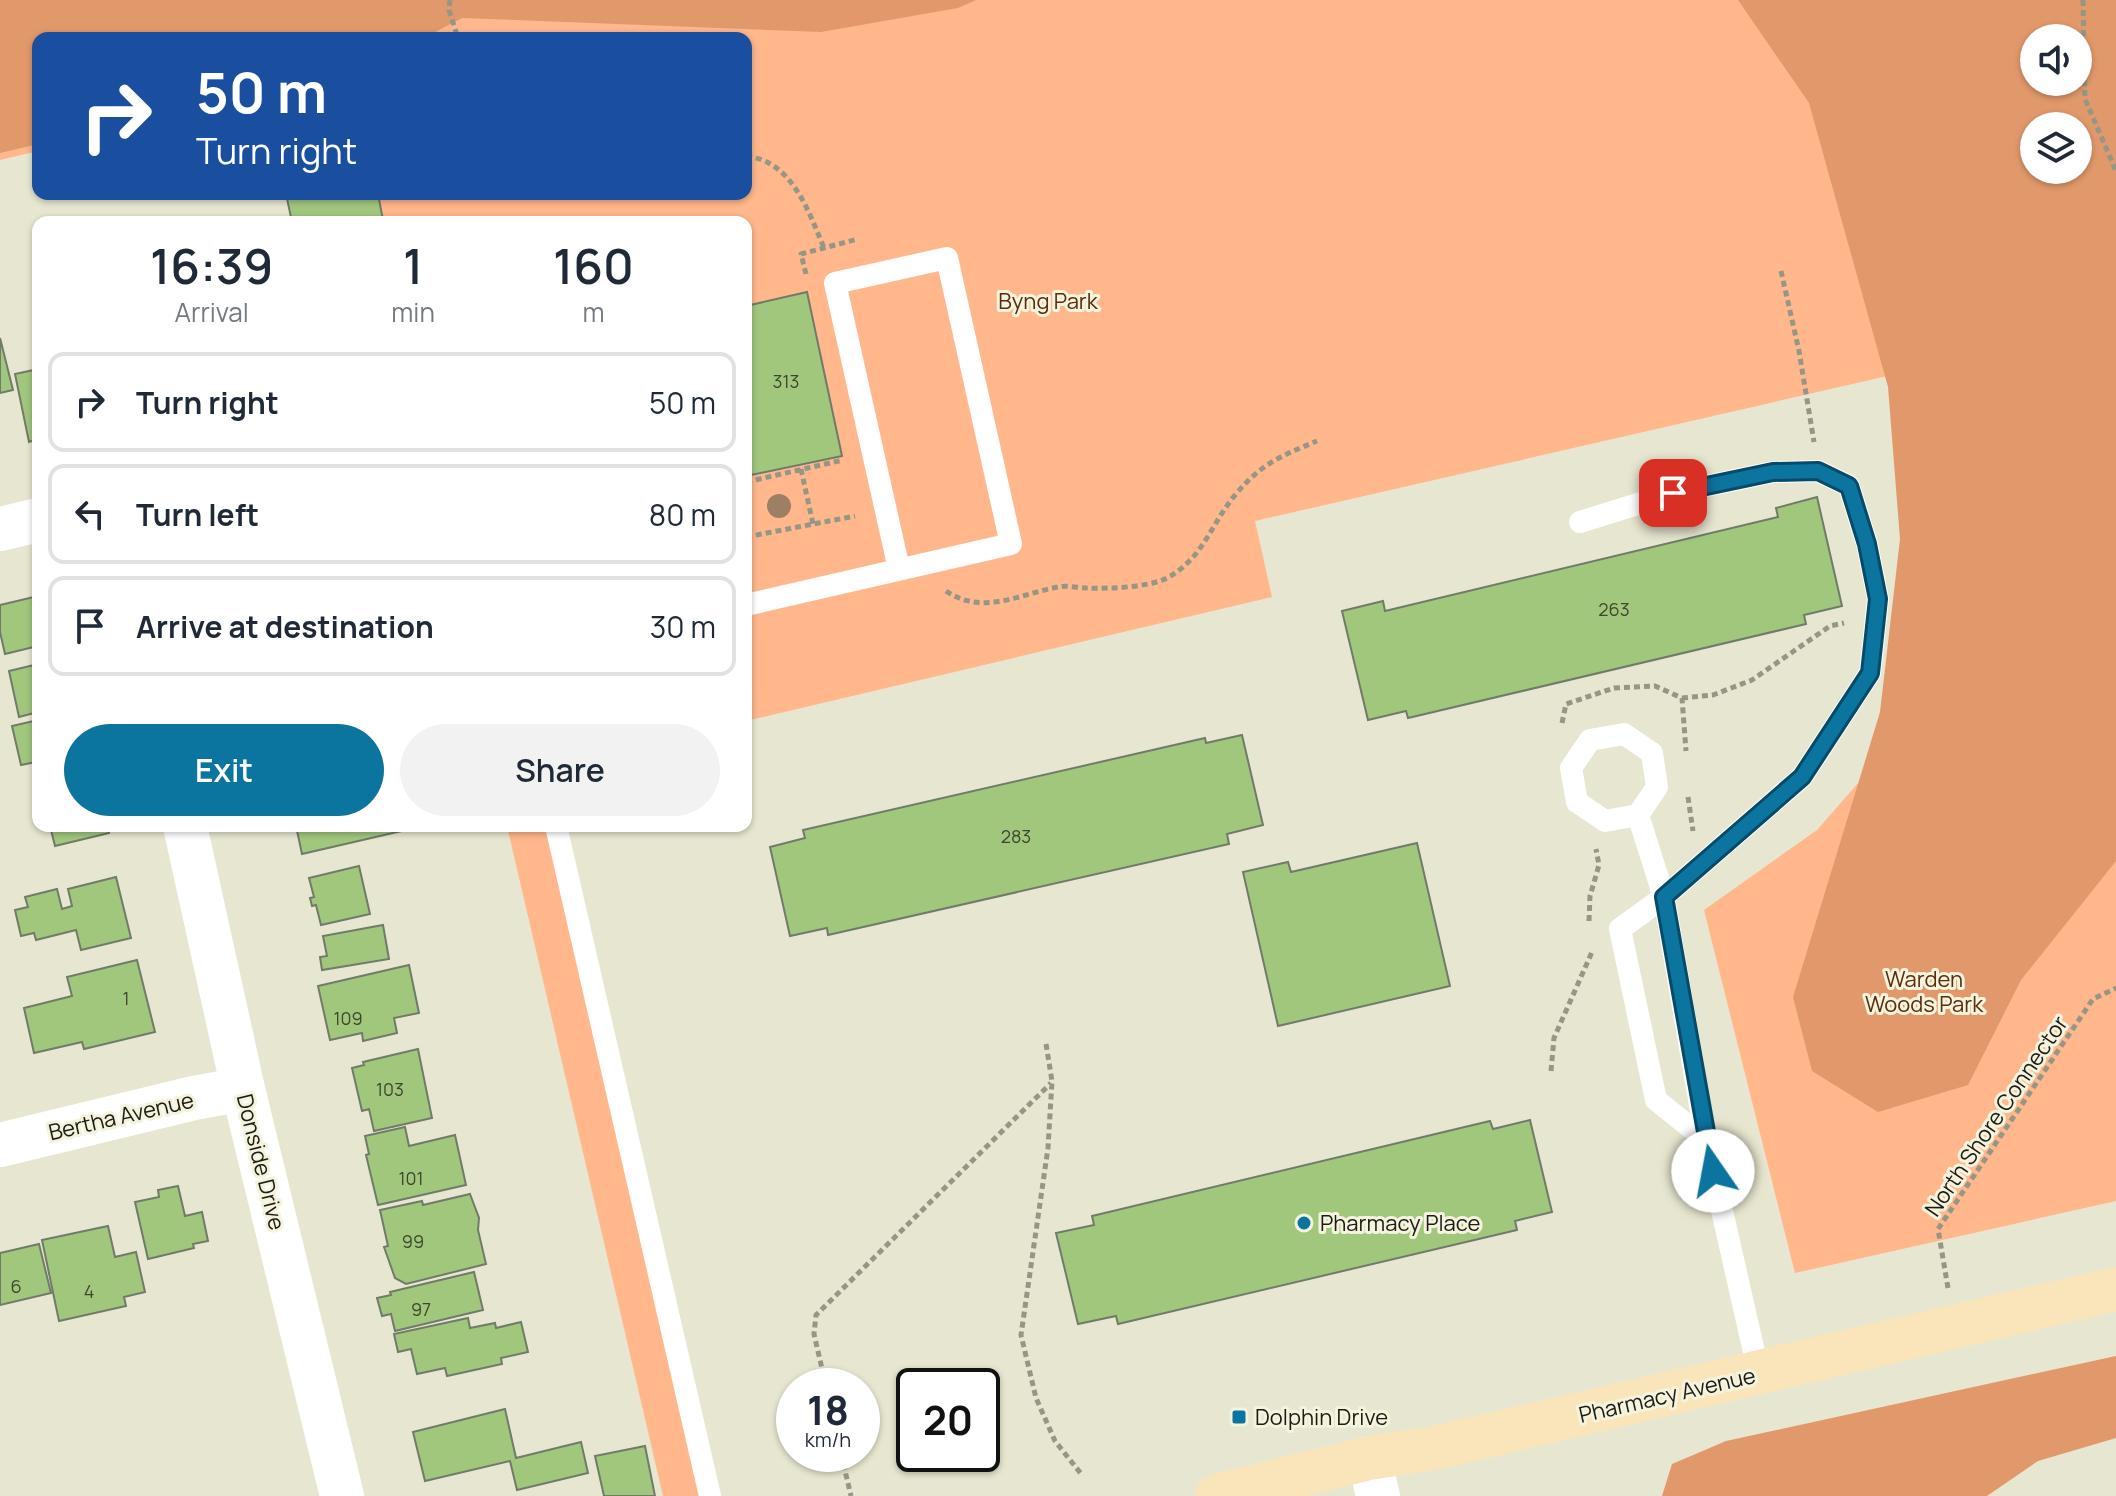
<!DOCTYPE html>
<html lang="en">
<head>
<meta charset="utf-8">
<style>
  :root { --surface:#fff; --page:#f2f2f3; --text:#1f2937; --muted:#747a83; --line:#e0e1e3; --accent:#0b749f }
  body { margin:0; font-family:Manrope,sans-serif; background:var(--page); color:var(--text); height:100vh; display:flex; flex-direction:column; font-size:30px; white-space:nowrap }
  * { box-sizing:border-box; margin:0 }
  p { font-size:26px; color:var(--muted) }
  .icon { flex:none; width:44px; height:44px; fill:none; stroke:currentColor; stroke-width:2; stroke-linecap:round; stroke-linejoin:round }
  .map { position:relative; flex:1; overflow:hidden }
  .panel { position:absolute; left:32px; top:216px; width:720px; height:616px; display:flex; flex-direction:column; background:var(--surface); border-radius:16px; box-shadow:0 2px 6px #0004 }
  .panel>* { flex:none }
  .top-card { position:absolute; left:32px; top:32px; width:720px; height:168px; border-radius:16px; box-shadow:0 2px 6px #0004; background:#1a4fa0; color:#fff; overflow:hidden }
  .fabs { position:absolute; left:2020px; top:24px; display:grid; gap:16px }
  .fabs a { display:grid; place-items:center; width:72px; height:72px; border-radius:50%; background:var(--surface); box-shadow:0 2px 6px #0004; font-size:40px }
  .speed { position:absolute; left:776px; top:1368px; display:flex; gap:16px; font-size:40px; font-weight:700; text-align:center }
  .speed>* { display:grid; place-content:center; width:104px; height:104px; border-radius:50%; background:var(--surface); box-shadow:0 2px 6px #0004; line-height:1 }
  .speed small { font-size:20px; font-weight:400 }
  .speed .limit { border:4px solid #111; border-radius:12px; background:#fff; color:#111 }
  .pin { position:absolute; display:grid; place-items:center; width:68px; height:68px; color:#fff; margin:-34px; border-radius:16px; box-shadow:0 4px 12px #0006 }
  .me { position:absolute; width:88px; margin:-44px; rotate:348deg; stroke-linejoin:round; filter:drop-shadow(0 0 6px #0008) }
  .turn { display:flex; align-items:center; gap:28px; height:168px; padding:0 32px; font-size:36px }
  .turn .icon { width:104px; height:104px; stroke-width:2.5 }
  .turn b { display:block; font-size:56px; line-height:68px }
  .eta { display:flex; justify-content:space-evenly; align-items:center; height:136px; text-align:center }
  .eta b { font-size:48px; font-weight:600; line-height:56px }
  .primary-button { display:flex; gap:16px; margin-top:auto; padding:16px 32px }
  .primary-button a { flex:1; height:92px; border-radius:48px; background:var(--accent); color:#fff; font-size:32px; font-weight:600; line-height:92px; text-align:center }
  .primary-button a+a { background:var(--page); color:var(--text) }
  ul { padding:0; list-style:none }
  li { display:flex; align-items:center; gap:24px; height:100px; margin:0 16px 12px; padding:0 16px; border:4px solid var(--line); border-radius:16px }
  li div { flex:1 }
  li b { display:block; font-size:30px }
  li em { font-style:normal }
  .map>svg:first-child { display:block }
</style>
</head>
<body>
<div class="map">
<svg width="2116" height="1496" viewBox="0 0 2116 1496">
  <rect width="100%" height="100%" fill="#e7e6d0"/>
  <path fill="#ffb78b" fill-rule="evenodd" d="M0,0h2116v1201l-321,72 -91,-363 113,-80 86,-98 2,-360 -650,149 17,76 -526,124v-499h-370l-6,-28h376v-156h-708v113l-38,9zM2034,38h44v44h-44zM2034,126h44v44h-44z
    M507,826h58l155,670h-57z"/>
  <path fill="#e1996b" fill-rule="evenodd" d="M0,0h976l-18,8 -137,24 -359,-14 -38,20h-386v106l-38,9z
    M1738,0h378v861l-95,119 -53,105 -90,27 -66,-41 -19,-74 87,-285 20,-173 -12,-152 -79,-284zM2034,38h44v44h-44zM2034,126h44v44h-44z
    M2116,1356v82l-78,23 -51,35h-325l10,-32 54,-23z"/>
  <path fill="#a1c77d" stroke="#717b69" stroke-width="2" d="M286,194h92l5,26 -91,2z
    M807,292l35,164 -96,20v-170z
    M0,338l13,52 -13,3z
    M38,369v70l-9,3 -14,-68z
    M1817,497l25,109 -38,9 2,9 -398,94 -2,-7 -38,9 -26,-109 41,-10 2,10 393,-94 -2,-9z
    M38,596v50l-33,8 -5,-22v-27z
    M38,664v48l-19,5 -10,-46z
    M38,720v46l-2,-4 -15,3 -9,-39z
    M1242,735l21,90 -36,9 2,10 -401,91 -1,-7 -37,8 -20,-89 35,-9 -2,-8 402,-92 1,5z
    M50,826h57l2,7 -54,13z
    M296,826h109l1,4 -104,24z
    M1417,843l33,143 -172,40 -35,-154 45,-10 3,10z
    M359,866l11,48 -49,11 -5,-20 -4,1 -2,-8 4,-1 -5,-19z
    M116,877l15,61 -50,12 -5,-20 -40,10 -2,-7 -13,3 -6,-26 13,-3 -3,-10 32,-8 5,20 10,-3 -4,-17z
    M383,925l6,34 -67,11 -2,-13 7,-1 -4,-20z
    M137,960l18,72 -71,17 -2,-7 -48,11 -10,-45 48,-12 -5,-19z
    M409,965l10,48 -25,5 3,15 -34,8 -1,-8 -32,7 -12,-54z
    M418,1049l14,69 -58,13 -5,-22 -7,2 -10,-43 12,-3 -1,-3z
    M1530,1120l22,92 -37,9 2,9 -399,94 -2,-8 -38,8 -22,-91 38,-8 -2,-9 398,-95 3,8z
    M405,1127l4,19 46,-11 11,50 -88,20 -12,-50 3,-1 -4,-18z
    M178,1186l7,30 17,-4 6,29 -15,3 1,4 -46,11 -13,-57 24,-5 -1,-7z
    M470,1194l9,24 -1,12 8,34 -80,20 -11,-6 -11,-31 4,-1 -8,-36 42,-9 1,4z
    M108,1226l7,31 21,-5 9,40 -21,5 2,9 -67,15 -17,-81z
    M39,1244l12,49 -51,12v-52z
    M474,1272l9,38 -88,21 -4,-17 -9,2 -5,-18 14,-3 -1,-3z
    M468,1318l2,10 25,-5 1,5 25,-6 7,30 -27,6 1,6 -55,12 -2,-8 -28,6 -6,-25 -13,3 -4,-18z
    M505,1409l11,49 65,-16 7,31 -71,17 -7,-29 -85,20 -12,-49z
    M645,1446l10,50h-51l-9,-40z"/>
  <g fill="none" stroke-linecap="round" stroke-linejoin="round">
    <path stroke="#969685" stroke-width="5" stroke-dasharray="6 4" stroke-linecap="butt" d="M450,0l-1,10 9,28
      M2083,0l2,99 31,72
      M746,156c46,5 62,54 78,92
      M1781,271l18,80 15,91
      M806,274l-5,-20 57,-15
      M801,469l12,55
      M746,482l97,-22
      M746,537l109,-21
      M946,591c36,25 74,3 112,-4 9,-2 21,1 30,1 21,1 62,-1 79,-10 37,-20 44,-55 69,-84 26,-31 45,-38 81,-53
      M1682,698l31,-3 39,-15 78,-54 14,-3
      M1562,723l4,-19 48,-16 41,-2 27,12 4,53
      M1688,797l5,34
      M1589,921l1,-25 9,-31 -3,-16
      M1046,1044l6,37 -4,67 -27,187 15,63 19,43 27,34
      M1551,1071l3,-33 38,-86
      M1948,1288l-10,-59 155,-230 23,-11
      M826,1386l-12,-52 2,-19 235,-232
      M841,1454l10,42"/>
    <path stroke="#fff" stroke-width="22" d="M1580,522l93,-29 100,-21 45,-1 31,15 18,58 11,55 -8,74 -68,104 -138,120 -44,32 36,171 50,40
      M746,605l265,-61 -64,-286 -112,25 64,286
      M1624,734l28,19 5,34 -19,28 -33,6 -28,-19 -6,-34 19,-28z
      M1638,815l26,82 42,243 53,234
      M556,826l154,670"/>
    <path stroke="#fff" stroke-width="44" d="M0,529l38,-9
      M185,826l58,263 99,407
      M0,1145l194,-47 49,-9
      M1369,1458l9,38"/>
    <path stroke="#fae5bb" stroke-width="44" d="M1217,1496l152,-38 65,-10 682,-159"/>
  </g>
  <circle fill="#9b8063" cx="779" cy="506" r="12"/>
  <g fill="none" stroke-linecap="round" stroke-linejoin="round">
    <defs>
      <path id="route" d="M1673,493l100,-21 45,-1 31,15 18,58 11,55 -8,74 -68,104 -138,120 49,274"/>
    </defs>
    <use href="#route" stroke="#074b67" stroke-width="20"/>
    <use href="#route" stroke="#0b749f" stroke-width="14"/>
  </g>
  <g fill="#0b749f" stroke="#f4f3dd" stroke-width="3">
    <circle cx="1304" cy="1223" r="8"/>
    <rect x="1231" y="1409" width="16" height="16" rx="4"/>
  </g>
  <g text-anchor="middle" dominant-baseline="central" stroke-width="6" stroke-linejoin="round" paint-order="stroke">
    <g font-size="18" fill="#3d472e">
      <text x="786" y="381">313</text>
      <text x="1614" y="609">263</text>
      <text x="1016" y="836">283</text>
      <text x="126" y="998">1</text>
      <text x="348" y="1018">109</text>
      <text x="390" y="1089">103</text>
      <text x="411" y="1178">101</text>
      <text x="413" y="1241">99</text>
      <text x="16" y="1286">6</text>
      <text x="89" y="1291">4</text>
      <text x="421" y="1309">97</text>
    </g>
    <g font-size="22" fill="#5c2d0a" stroke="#f4f3dd">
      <text x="1048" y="301">Byng Park</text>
      <text x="1924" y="979">Warden<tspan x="1924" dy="25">Woods Park</tspan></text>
    </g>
    <g font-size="22" fill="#1c1c14" stroke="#f4f3dd">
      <text transform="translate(121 1116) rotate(-13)">Bertha Avenue</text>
      <text transform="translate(1996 1116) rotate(-56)">North Shore Connector</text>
      <text transform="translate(261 1162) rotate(76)">Donside Drive</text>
      <text transform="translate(1667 1395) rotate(-13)">Pharmacy Avenue</text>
    </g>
    <g font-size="22" fill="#1c1c14" stroke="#f4f3dd" text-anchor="start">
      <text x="1320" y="1223">Pharmacy Place</text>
      <text x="1255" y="1417">Dolphin Drive</text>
    </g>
  </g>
</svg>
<div class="fabs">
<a><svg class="icon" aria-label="sound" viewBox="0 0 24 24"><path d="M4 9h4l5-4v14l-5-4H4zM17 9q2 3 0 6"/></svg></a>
<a><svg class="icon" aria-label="layers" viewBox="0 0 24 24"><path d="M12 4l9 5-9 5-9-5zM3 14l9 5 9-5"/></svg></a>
</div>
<div class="speed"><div>18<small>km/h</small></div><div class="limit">20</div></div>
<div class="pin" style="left:1673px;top:493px;background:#d93025"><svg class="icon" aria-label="arrive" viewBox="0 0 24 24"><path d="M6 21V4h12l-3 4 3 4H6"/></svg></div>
<svg class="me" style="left:1713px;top:1171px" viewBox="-20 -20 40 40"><circle r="19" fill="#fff"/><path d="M0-13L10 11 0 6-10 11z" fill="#0b749f"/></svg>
<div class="top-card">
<div class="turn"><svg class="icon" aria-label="right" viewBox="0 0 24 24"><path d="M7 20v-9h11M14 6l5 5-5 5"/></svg><div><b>50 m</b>Turn right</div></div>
</div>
<section class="panel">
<div class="eta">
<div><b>16:39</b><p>Arrival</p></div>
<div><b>1</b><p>min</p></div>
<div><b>160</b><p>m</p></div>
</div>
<ul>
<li><svg class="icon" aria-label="right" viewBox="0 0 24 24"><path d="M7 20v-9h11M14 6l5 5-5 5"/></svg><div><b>Turn right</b></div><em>50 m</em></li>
<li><svg class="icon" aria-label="left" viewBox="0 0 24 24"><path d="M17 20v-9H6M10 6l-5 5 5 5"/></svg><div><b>Turn left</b></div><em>80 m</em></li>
<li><svg class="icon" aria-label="arrive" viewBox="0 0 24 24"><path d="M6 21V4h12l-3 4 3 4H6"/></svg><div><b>Arrive at destination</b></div><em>30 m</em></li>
</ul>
<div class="primary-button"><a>Exit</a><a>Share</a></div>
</section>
</div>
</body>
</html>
